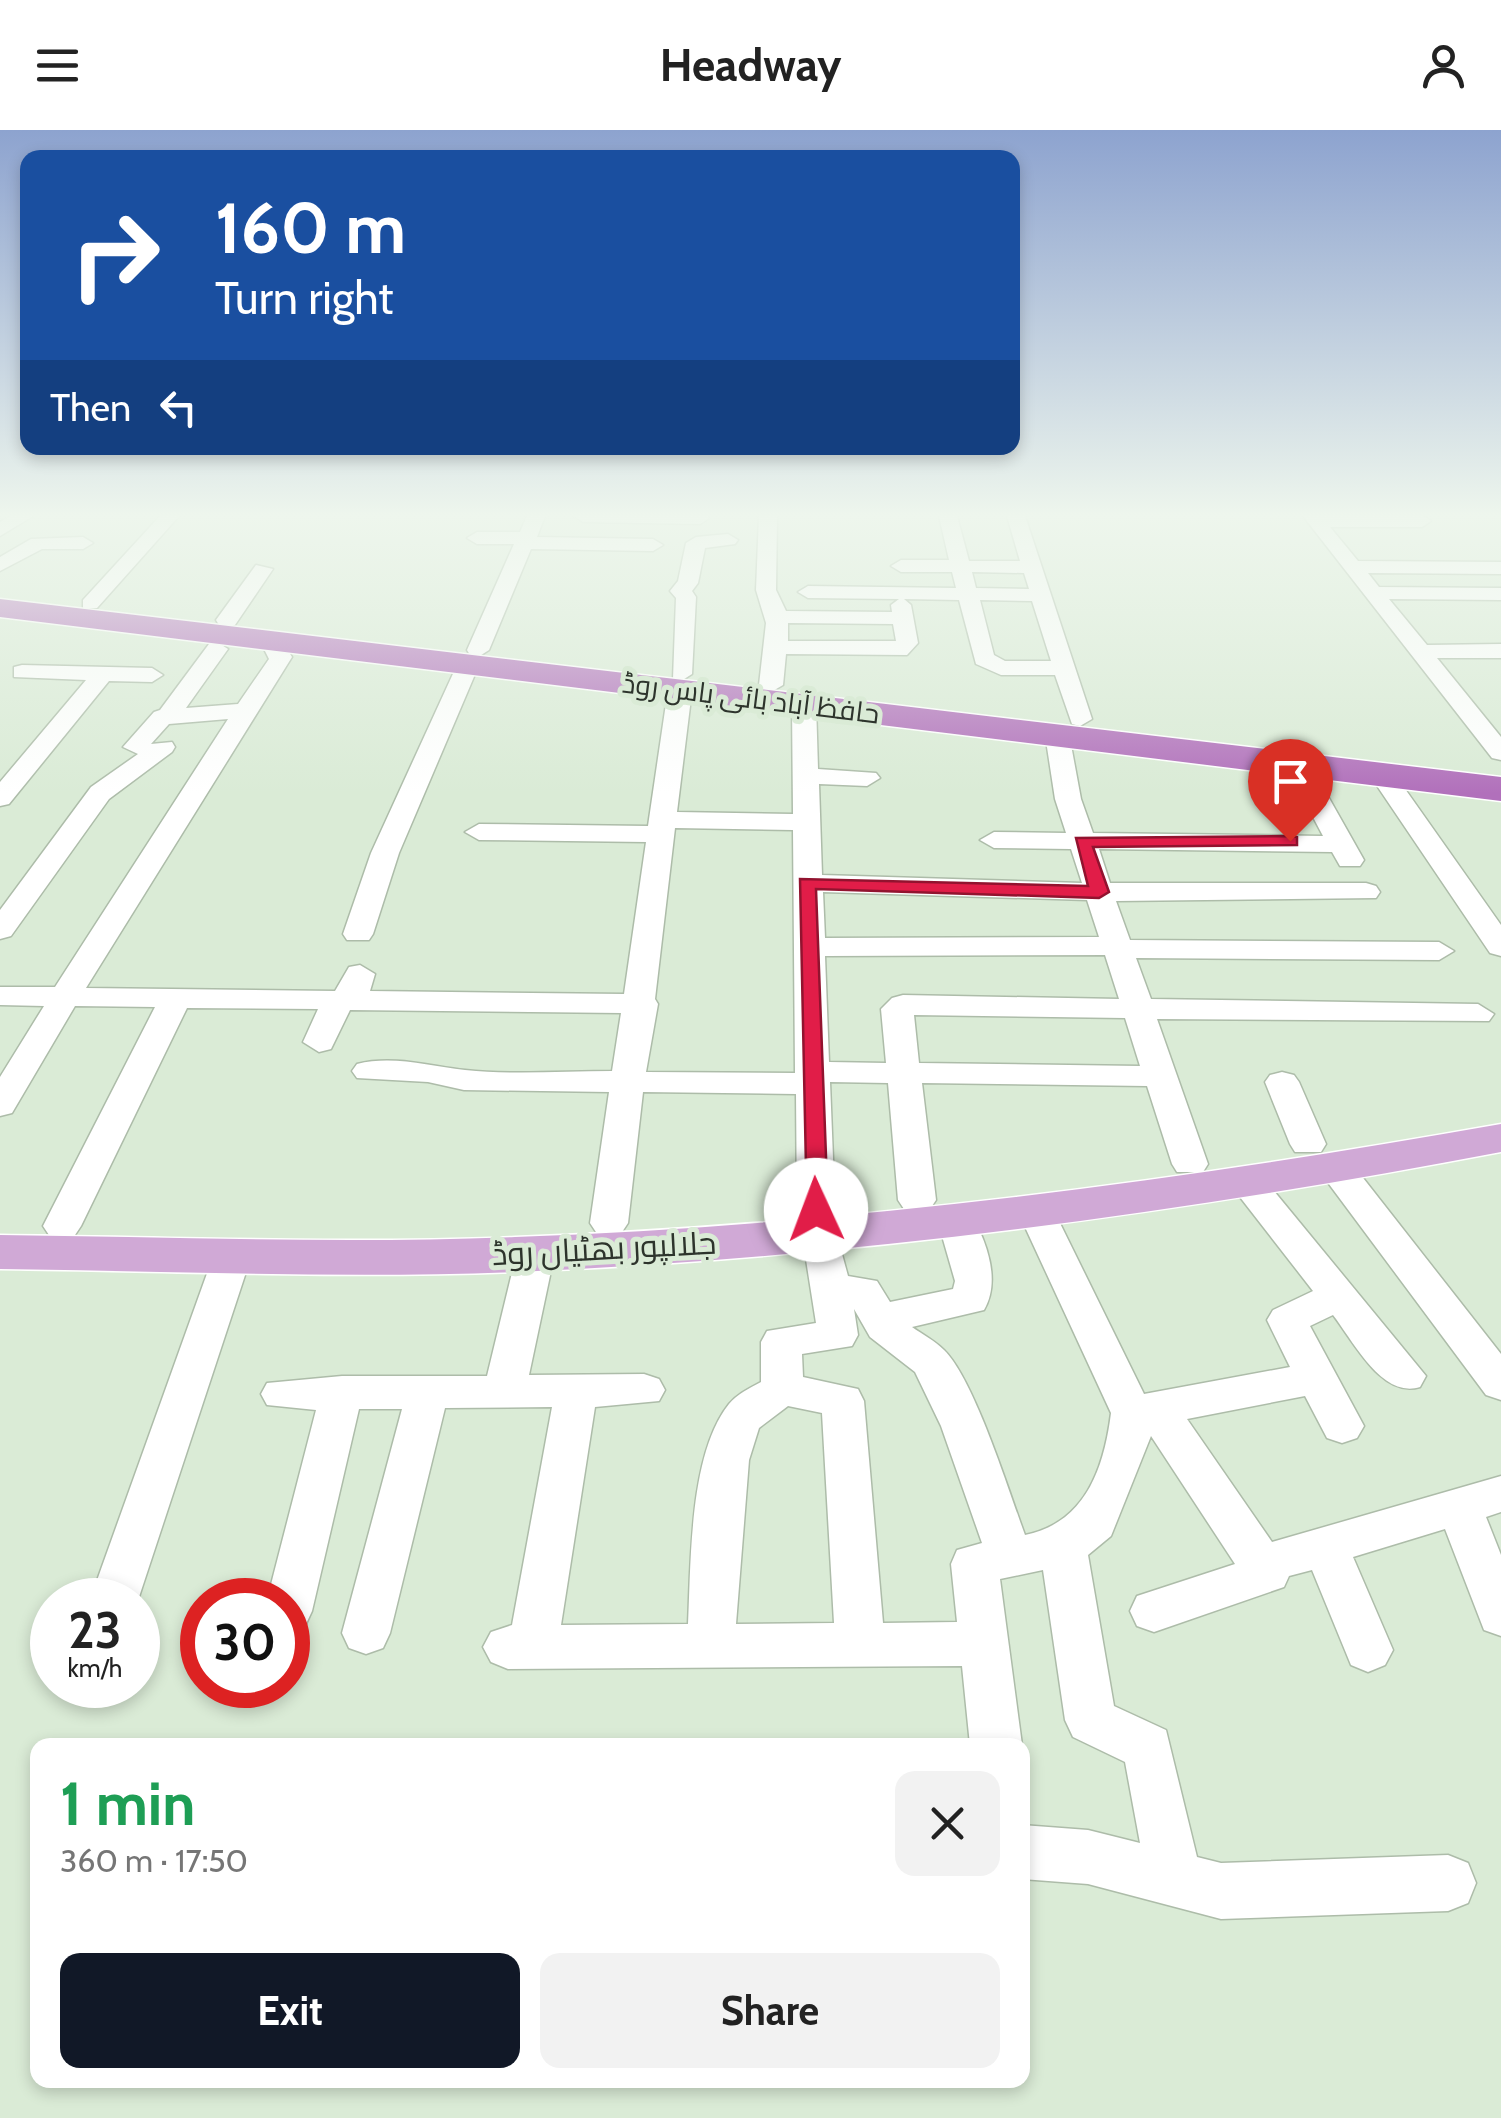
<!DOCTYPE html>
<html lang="en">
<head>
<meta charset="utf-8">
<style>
  :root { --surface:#fff; --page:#f2f2f2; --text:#222; --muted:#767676; --accent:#111827 }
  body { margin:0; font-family:Cabin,Cairo,sans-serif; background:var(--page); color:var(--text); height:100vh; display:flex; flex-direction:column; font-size:38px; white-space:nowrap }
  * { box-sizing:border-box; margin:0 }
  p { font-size:32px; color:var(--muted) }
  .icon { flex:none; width:55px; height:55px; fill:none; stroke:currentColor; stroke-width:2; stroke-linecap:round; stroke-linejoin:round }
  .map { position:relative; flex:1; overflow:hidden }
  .drawer { position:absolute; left:30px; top:1608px; width:1000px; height:350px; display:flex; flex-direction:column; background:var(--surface); border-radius:20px; box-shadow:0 5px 15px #0003 }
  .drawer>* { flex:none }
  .guide { position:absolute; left:20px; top:20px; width:1000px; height:305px; border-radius:20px; box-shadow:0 5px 15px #0003; background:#1a4fa0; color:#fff; overflow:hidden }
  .speed { position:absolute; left:30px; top:1448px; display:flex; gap:20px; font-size:50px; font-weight:700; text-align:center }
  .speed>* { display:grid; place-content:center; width:130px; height:130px; border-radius:50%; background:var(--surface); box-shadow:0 5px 15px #0003; line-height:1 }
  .speed small { font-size:25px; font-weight:400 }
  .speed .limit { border:15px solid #d22; background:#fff; color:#111 }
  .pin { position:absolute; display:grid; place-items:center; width:85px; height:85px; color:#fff; margin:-102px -42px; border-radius:50% 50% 50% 0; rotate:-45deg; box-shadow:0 0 10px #0007 }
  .pin .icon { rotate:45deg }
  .me { position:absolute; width:110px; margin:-55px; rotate:358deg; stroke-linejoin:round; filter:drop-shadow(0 0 8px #0008) }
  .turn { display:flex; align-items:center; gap:35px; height:210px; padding:0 30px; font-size:45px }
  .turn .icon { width:130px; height:130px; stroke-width:2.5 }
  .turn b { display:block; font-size:70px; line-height:85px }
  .then { display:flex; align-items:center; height:95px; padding:0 30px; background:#0003; gap:20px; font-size:38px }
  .round { display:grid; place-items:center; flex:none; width:105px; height:105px; border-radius:20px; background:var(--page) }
  .headline { display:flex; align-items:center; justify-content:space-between; height:170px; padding:0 30px }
  h1 { font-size:60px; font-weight:700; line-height:75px; color:#1e9e55 }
  .primary-button { display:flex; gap:20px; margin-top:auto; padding:20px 30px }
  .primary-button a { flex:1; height:115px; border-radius:20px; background:var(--accent); color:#fff; font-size:40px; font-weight:700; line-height:115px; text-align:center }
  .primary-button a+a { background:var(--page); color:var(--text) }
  header { display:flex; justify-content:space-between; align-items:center; height:130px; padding:0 30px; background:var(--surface); font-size:45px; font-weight:700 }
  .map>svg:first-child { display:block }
</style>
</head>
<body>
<header><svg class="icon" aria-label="menu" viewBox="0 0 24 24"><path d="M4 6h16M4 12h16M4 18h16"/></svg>Headway<svg class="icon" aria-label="person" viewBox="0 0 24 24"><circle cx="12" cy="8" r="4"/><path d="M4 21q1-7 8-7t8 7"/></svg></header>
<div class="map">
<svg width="1501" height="1988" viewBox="0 0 1501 1988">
  <rect width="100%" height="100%" fill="#daebd6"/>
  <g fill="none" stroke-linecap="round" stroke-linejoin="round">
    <defs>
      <path id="minor" d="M11,386h22l-33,20v-14z
        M160,386h19l-82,92h-14v-8z
        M527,386h18l-8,21 116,2 10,6 -10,6 -122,-2 -42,101 -11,7 -8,-2 -3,-5 47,-106h-37l-10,-6 10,-6h43z
        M574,386h134l1,2 -9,6 -117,-2z
        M759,386h18l-1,74 10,21 106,1 -1,-7 8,-6 -91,-1 -10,-6 10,-6 148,2 -4,-16h-51l-10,-6 10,-6h48l-10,-44h18l12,45h51l-13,-45h18l67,203 -12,7 -8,-2 -17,-49h-54l-25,-11 -17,-64 -55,-1 7,6 7,38 -11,12 -121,-1 -3,31 -12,7 -8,-2 -4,-5 7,-62 -10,-33zM972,442l52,1 5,16 -53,-1zM980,470l52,1 19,60h-46l-11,-6zM788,493l105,1 3,17h-108z
        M1303,386h120l8,5 -9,6h-92l28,34 143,1v12l-133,-1 11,14 122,1v12l-112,-1 38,46 74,-1v14h-64l64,79v23l-9,-2z
        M728,404l10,6 -3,4 -30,4 -7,35 -6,8 4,6 -4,77 -11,7 -8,-2 3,-81 -6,-7 8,-10 8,-38 10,-6z
        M31,409l52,-2 10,6 -10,6h-41l-42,22v-14z
        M256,435l17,4 -38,56h-16l-3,-5z
        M271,504l8,2 13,21 -206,331 249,3 14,-24 11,-2 15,9 -5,17 254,3 22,-152 -167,-2 -14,-8 14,-8 169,2 20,-136 12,-7 12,7 -15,122 116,2 -1,-110 12,-7 12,7 2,65 58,4 4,5 -13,8 -48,-2 3,91 260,8 -11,-34 -77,-1 -14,-8 14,-8 72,1 -11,-34 -10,-65 12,-7 12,7 12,65 12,34 230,3 -38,-72 4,-5h18l57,101 -4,6h-20l-8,-14 -233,-3 11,34h256l10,3 4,6 -4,6 -260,3 14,39 309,2 15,9 -15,9 -303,-2 15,41 327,5 16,10 -5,7 -332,-2 51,145 -5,8h-26l-5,-8 -25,-78 -225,-3 14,117 -6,9 -13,3 -13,-3 -6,-9 -10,-117 -58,-1 5,128 -14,11 13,4 14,51 29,5 13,21 63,-13 2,-8 -17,-59 6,-9 13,-4 13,4c17,28 31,68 14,97l-72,17c10,7 23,14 32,23 30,29 65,142 81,185 60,-12 79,-66 86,-122l-92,-199 6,-9 13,-4 13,4 93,189 146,-27 -23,-47 6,-10 40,-19 -84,-108 5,-9 13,-3 13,3 166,202 -6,11c-38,12 -66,-45 -87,-72l-23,11 54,100 -7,12 -15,5 -15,-5 -22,-42 -118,23 85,123 229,-66v36l-15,5 15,38v81l-17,-6 -39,-101 -92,28 40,93 -8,15 -17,7 -17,-7 -39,-95 -23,6 -5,11 -130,45 -17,-6 -7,-15 7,-15 98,-32 -84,-128 -40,100 -23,19 26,151 52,24 31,127 24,6 227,-8 20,8 8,20 -8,20 -20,8 -227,8 -133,-35 -66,-5v-54l66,5 52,13 -15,-81 -52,-25 -8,-17 -22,-150 -43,9 22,166h-52l-8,-79 -454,3 -17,-7 -8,-15 8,-15 21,-7 40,-218 -107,1 -55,225 -7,15 -17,6 -17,-6 -7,-15 60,-224h-43l-47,202 -7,15 -17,6v-32h-21l49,-190 -49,-5 -6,-11 6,-11 75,-7h145l30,-124 5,-9 14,-4 14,4 5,9 -26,123 115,-1 15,5 6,11 -6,11 -64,6 -34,218 127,-1c3,-62 1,-170 41,-220 8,-10 21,-16 32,-22v-40l6,-11 49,-8 -14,-89 14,-12 -13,-3 -6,-9 -1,-116 -153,-2 -15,131 -6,9 -13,4 -13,-4 -6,-9 19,-131 -145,-2 -36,-8 -71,-4 -5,-7 5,-7c36,-9 72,2 108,6 48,5 99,1 147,1l9,-58 -271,-3 -19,39 -12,3 -16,-10 15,-33 -131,-1 -106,218 -6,9 -13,4 -13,-4 -6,-9 112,-219 -80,-1 -63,107 -12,3v-39l44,-71 -44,-1v-18h55l173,-268 -59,5 -18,20 21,-2 3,5 -3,5 -63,47 -98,137 -11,3v-29l91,-123 47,-33 -15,-7 31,-35 6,-2 49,-66 8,-2 11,7 -42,59 52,-4 31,-45 -9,-18zM675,698l118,2 2,243 -149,-1 12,-68 -3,-5zM823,762l264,8 12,37 -274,1zM1105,825l14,44 -216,-4 -11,3 -11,11 5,54 -57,-1 -4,-106zM914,885l211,3 15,48 -221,-3zM854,1179l16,28 45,35 26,54 41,117 -25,7 -6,14 6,58 -74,1 -19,-222 -6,-12 -55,-12 -1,-23 50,-8 6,-11zM788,1276l34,7 12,210 -98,1 13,-164 10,-32z
        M468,528l11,7 -80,188 -26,81 -4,6h-22l-4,-6 28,-81 86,-188z
        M22,535l130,3 11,7 -11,7 -43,-1 -100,123 -9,2v-24l86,-102 -72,-3v-10z
        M1382,636l9,3 110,156v31l-11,-3 -121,-179z
        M1282,942l12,3 5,7 27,62 -5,8h-26l-5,-8 -25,-62 5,-7z
        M1336,1026l13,4 152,194v46l-15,-5 -163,-219 -5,-8 5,-8z
        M233,1111l14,4 5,9 -114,346h-48l124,-346 5,-9z"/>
      <path id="major" d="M1501,994v28c-326,62 -654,106 -985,120 -172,7 -344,-1 -516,-3v-34c172,2 343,9 515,2 332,-12 660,-55 986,-113z"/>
      <path id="highway" d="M0,469l1501,178v24l-1501,-184z"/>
    </defs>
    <use href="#minor" stroke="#adbca9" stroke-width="3"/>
    <use href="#major" stroke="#fff" stroke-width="3"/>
    <use href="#highway" stroke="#fff" stroke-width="3"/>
    <use href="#minor" fill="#fff" fill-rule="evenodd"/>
    <use href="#major" fill="#d0a9d6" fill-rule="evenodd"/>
    <use href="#highway" fill="#b170bb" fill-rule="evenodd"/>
  </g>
  <linearGradient id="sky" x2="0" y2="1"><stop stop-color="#8da3cf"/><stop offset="0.58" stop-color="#eef6ed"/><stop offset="1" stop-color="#eef6ed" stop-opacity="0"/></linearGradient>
  <rect width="1501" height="664" fill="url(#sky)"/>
  <path fill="#e11d48" stroke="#92132f" stroke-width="2.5" d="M1290,706l7,1v8l-204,2 16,45 -10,6 -283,-9 12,321 -3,6h-18l-7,-337 288,7 -12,-48z"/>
  <g text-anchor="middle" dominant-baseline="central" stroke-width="10" stroke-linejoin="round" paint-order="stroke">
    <g font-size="28" fill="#2d342c" stroke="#daebd6">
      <text transform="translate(751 568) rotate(7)">حافظ آباد بائی پاس روڈ</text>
    </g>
    <g font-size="32" fill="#2d342c" stroke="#daebd6">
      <text transform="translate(604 1118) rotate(-3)">جلالپور بھٹیاں روڈ</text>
    </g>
  </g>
</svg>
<div class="speed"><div>23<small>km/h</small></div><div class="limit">30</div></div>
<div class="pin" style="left:1290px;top:711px;background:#d93025"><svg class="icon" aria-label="arrive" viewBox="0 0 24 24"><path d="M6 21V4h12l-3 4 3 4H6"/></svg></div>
<svg class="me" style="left:816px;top:1080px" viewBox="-20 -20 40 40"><circle r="19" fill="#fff"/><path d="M0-13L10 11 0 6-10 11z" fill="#e11d48"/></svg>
<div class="guide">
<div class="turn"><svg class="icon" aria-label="right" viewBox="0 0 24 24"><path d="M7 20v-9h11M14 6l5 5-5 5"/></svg><div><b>160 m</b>Turn right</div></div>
<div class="then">Then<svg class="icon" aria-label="left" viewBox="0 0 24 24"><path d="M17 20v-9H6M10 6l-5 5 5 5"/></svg></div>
</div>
<section class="drawer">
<div class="headline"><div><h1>1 min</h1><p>360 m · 17:50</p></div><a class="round"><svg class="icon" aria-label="close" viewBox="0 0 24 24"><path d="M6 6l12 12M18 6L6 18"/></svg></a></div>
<div class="primary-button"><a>Exit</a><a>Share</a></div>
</section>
</div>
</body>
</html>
